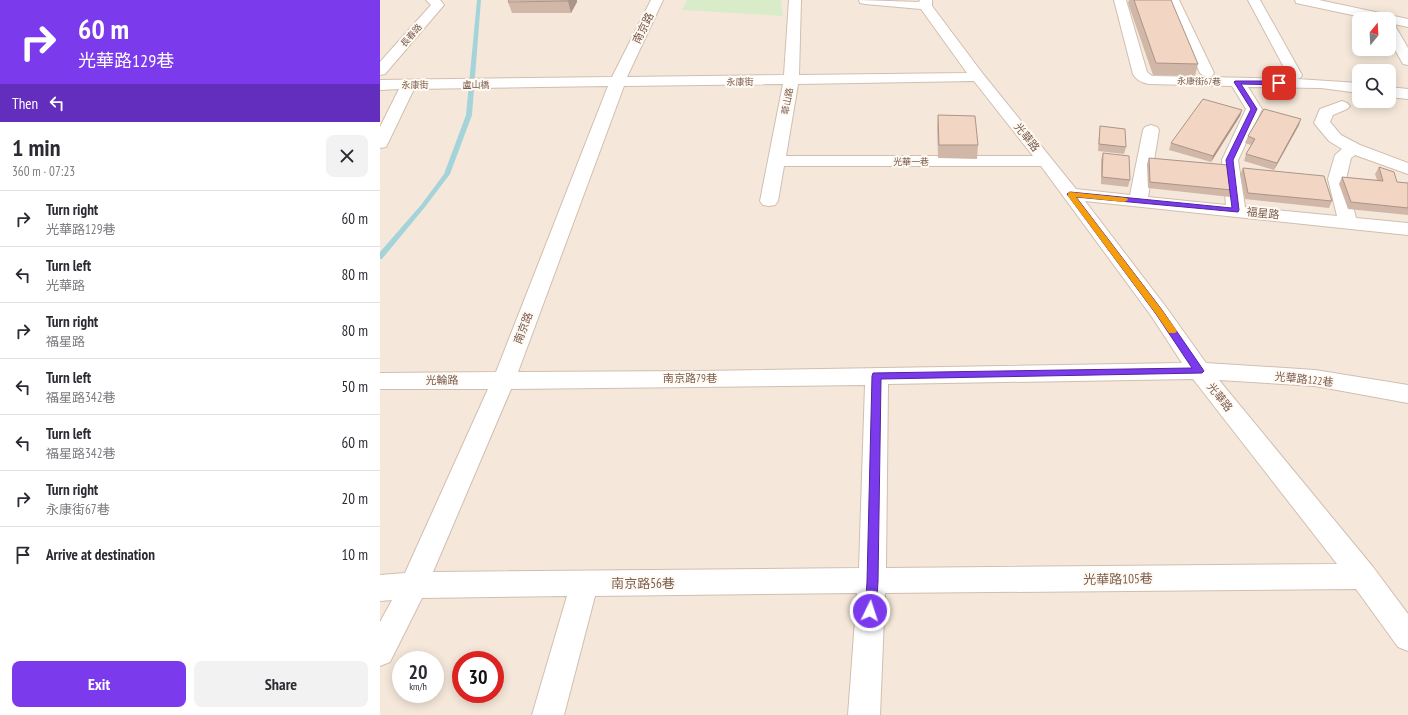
<!DOCTYPE html>
<html lang="en">
<head>
<meta charset="utf-8">
<style>
  :root { --surface:#fff; --page:#f2f2f3; --text:#2b2b33; --muted:#7c7c81; --line:#e1e1e2; --accent:#7c3aed }
  body { margin:0; font-family:"PT Sans Narrow","Noto Sans TC",sans-serif; background:var(--page); color:var(--text); height:100vh; display:flex; flex-direction:column; font-size:15px; white-space:nowrap }
  * { box-sizing:border-box; margin:0 }
  p { font-size:13px; color:var(--muted) }
  .icon { flex:none; width:22px; height:22px; fill:none; stroke:currentColor; stroke-width:2; stroke-linecap:round; stroke-linejoin:round }
  .map { position:relative; flex:1; overflow:hidden }
  .details { display:flex; flex-direction:column; background:var(--surface); width:380px }
  .details>* { flex:none }
  .hud { background:#7c3aed; color:#fff; overflow:hidden }
  .needle { width:26px; rotate:18deg }
  .controls { position:absolute; left:972px; top:12px; display:grid; gap:8px }
  .controls a { display:grid; place-items:center; width:44px; height:44px; border-radius:8px; background:var(--surface); box-shadow:0 2px 10px #0003; font-size:20px }
  .speed { position:absolute; left:12px; top:651px; display:flex; gap:8px; font-size:20px; font-weight:700; text-align:center }
  .speed>* { display:grid; place-content:center; width:52px; height:52px; border-radius:50%; background:var(--surface); box-shadow:0 2px 10px #0003; line-height:1 }
  .speed small { font-size:10px; font-weight:400 }
  .speed .limit { border:6px solid #d22; background:#fff; color:#111 }
  .pin { position:absolute; display:grid; place-items:center; width:34px; height:34px; color:#fff; margin:-17px; border-radius:8px; box-shadow:0 2px 6px #0006 }
  .me { position:absolute; width:44px; margin:-22px; rotate:4deg; stroke-linejoin:round; filter:drop-shadow(0 0 3px #0008) }
  .turn { display:flex; align-items:center; gap:14px; height:84px; padding:0 12px; font-size:18px }
  .turn .icon { width:52px; height:52px; stroke-width:2.5 }
  .turn b { display:block; font-size:28px; line-height:34px }
  .then { display:flex; align-items:center; height:38px; padding:0 12px; background:#0003; gap:8px; font-size:15px }
  .round { display:grid; place-items:center; flex:none; width:42px; height:42px; border-radius:8px; background:var(--page) }
  .overview { display:flex; align-items:center; justify-content:space-between; height:68px; padding:0 12px }
  h1 { font-size:24px; font-weight:600; line-height:30px }
  .primary-button { display:flex; gap:8px; margin-top:auto; padding:8px 12px }
  .primary-button a { flex:1; height:46px; border-radius:8px; background:var(--accent); color:#fff; font-size:16px; font-weight:600; line-height:46px; text-align:center }
  .primary-button a+a { background:var(--page); color:var(--text) }
  ul { padding:0; list-style:none }
  li { display:flex; align-items:center; gap:12px; height:56px; padding:0 12px; border-top:1px solid var(--line) }
  li div { flex:1 }
  li b { display:block; font-size:15px }
  li em { font-style:normal }
  main { display:flex; flex:1; min-height:0 }
  .map>svg:first-child { display:block }
</style>
</head>
<body>
<main>
<section class="details">
<div class="hud">
<div class="turn"><svg class="icon" aria-label="right" viewBox="0 0 24 24"><path d="M7 20v-9h11M14 6l5 5-5 5"/></svg><div><b>60 m</b>光華路129巷</div></div>
<div class="then">Then<svg class="icon" aria-label="left" viewBox="0 0 24 24"><path d="M17 20v-9H6M10 6l-5 5 5 5"/></svg></div>
</div>
<div class="overview"><div><h1>1 min</h1><p>360 m · 07:23</p></div><a class="round"><svg class="icon" aria-label="close" viewBox="0 0 24 24"><path d="M6 6l12 12M18 6L6 18"/></svg></a></div>
<ul>
<li><svg class="icon" aria-label="right" viewBox="0 0 24 24"><path d="M7 20v-9h11M14 6l5 5-5 5"/></svg><div><b>Turn right</b><p>光華路129巷</p></div><em>60 m</em></li>
<li><svg class="icon" aria-label="left" viewBox="0 0 24 24"><path d="M17 20v-9H6M10 6l-5 5 5 5"/></svg><div><b>Turn left</b><p>光華路</p></div><em>80 m</em></li>
<li><svg class="icon" aria-label="right" viewBox="0 0 24 24"><path d="M7 20v-9h11M14 6l5 5-5 5"/></svg><div><b>Turn right</b><p>福星路</p></div><em>80 m</em></li>
<li><svg class="icon" aria-label="left" viewBox="0 0 24 24"><path d="M17 20v-9H6M10 6l-5 5 5 5"/></svg><div><b>Turn left</b><p>福星路342巷</p></div><em>50 m</em></li>
<li><svg class="icon" aria-label="left" viewBox="0 0 24 24"><path d="M17 20v-9H6M10 6l-5 5 5 5"/></svg><div><b>Turn left</b><p>福星路342巷</p></div><em>60 m</em></li>
<li><svg class="icon" aria-label="right" viewBox="0 0 24 24"><path d="M7 20v-9h11M14 6l5 5-5 5"/></svg><div><b>Turn right</b><p>永康街67巷</p></div><em>20 m</em></li>
<li><svg class="icon" aria-label="arrive" viewBox="0 0 24 24"><path d="M6 21V4h12l-3 4 3 4H6"/></svg><div><b>Arrive at destination</b></div><em>10 m</em></li>
</ul>
<div class="primary-button"><a>Exit</a><a>Share</a></div>
</section>
<div class="map">
<svg width="1028" height="715" viewBox="0 0 1028 715">
  <rect width="100%" height="100%" fill="#fdf6ec"/>
  <path fill="#f5e8da" fill-rule="evenodd" d="M0,0h1028v715h-1028zM979,19h30v30h-30zM979,71h30v30h-30zM21,660h34v34h-34zM81,660h34v34h-34z"/>
  <path fill="#d8ecc9" d="M307,0h94l2,16 -101,-6z"/>
  <g fill="none" stroke-linecap="round" stroke-linejoin="round">
    <path fill="#a5d3da" fill-rule="evenodd" d="M97,0h4l-9,115 -22,59 -25,33 -43,52h-2v-7l41,-47 23,-31 22,-59z"/>
    <defs>
      <path id="minor" d="M46,0h14l4,5 -59,69 -5,1v-13l51,-57z
        M271,0h12l-36,77 157,-2 5,-75h12l-2,75 168,-2 -46,-64 -56,-5 -5,-1 -1,-3 60,2 1,-2h12v6l51,68 93,115 54,6 13,-65 2,-3 6,-2 6,2 2,3 -11,67 78,8 -4,-45 24,-51 -14,-23 -83,-2c-6,-1 -13,-4 -16,-10l-19,-74h12l21,72 5,4 53,1 -5,-4 -33,-73h12l35,73 -2,3 -3,1 84,2 -5,-4 -40,-75h12l42,75 -2,3 -3,1 62,4v10l-38,-5 -73,-1 14,22 -24,51 7,47 92,9 -9,-37 7,-24 7,-6 -13,-8 -15,-18 6,-14 22,-8 5,2 3,3 -3,3 -14,6 -3,7 11,13 19,10 48,18v11l-53,-19 -4,3 -5,21 10,39 52,5v12l-323,-34 81,106 40,56 109,7 93,15v18l-93,-17 -96,-6 154,187 35,47v37l-10,-4 -42,-58 -471,4 -5,122h-32l9,-122 -262,3 -31,119h-32l35,-119 -145,2 -32,64 -10,4v-44l12,-22 -12,1v-26l25,-2 83,-184h-108v-16l116,-1 112,-286 -194,3 -26,54 -2,4 -6,1v-21l19,-38 -19,1v-10l232,-3zM594,81l59,75h-247l12,-72zM403,84l-23,117 3,4 6,1 6,-1 3,-4 6,-35h257l111,151 30,46 -484,8 -180,1 106,-286zM813,379l144,185 -451,4 2,-184zM485,385l-6,183 -426,4 78,-183z
        M915,0h24l89,19v8l-19,-4v-4h-18l-75,-16z
        M1009,23l5,1 14,24v17l-5,-1 -14,-25z
        M1009,87l19,2v10l-19,-2z"/>
    </defs>
    <use href="#minor" stroke="#d1beb0" stroke-width="2"/>
    <use href="#minor" fill="#fff" fill-rule="evenodd"/>
  </g>
  <path fill="#d1b7a8" d="M197,0v2l-6,11h-59l-4,-11z
    M749,0h42l27,64 -3,12 -42,-1 -25,-72z
    M862,110l-2,6 -29,46 -42,-12 2,-7z
    M558,115l40,30 -1,14 -39,-1 -1,-30z
    M919,125l-25,45 -30,-9 2,-7 5,-9 -6,-2 3,-7z
    M720,126l26,21 -2,7 -26,-3 1,-18z
    M723,153l27,27 -2,7 -27,-3v-24z
    M769,158l83,32 -2,7 -82,-9 -1,-24z
    M999,167l18,15 11,1v32l-60,-6 -9,-25 3,-7 35,3 -2,-6z
    M863,168l89,33 -3,7 -84,-9 -5,-25z"/>
  <path fill="#aa9588" d="M188,0h9v2l-6,11 -3,-12z
    M862,110l-2,6 -29,46 2,-6z
    M921,119l-2,6 -25,45 3,-7z"/>
  <path fill="#f3d5c3" stroke="#aa9588" d="M129,0h59v1l-60,1z
    M754,0h37l27,64 -42,-1z
    M823,99l39,11 -29,46 -42,-13z
    M884,109l37,10 -24,44 -31,-9 9,-15 -7,-3z
    M558,115l37,1 3,29h-39z
    M720,126l25,3 1,18 -27,-3z
    M723,153l26,3 1,24 -28,-3z
    M769,158l79,7 4,25 -82,-8z
    M999,167l15,5 3,10 11,1v25l-57,-6 -9,-25 41,4z
    M863,168l81,8 8,25 -84,-8z"/>
  <path fill="#7c3aed" stroke="#51269a" d="M855,81h44l3,2 -3,2 -38,-1 16,25 -24,51 6,50 -1,2 -162,-15 86,113 40,58 2,3 -2,2 -321,6 -3,203 -2,29 -1,4 -5,2 -4,-2 -1,-4 2,-29 5,-206 1,-3 319,-5 -36,-54 -89,-120 3,-2 162,16 -6,-48 25,-51 -17,-27z"/>
  <path fill="#f59e0b" d="M690,192l57,6 1,2 -4,2 -48,-5 86,113 15,21 -2,2h-6l-13,-19 -88,-118v-3z"/>
  <g text-anchor="middle" dominant-baseline="central" stroke-width="4" stroke-linejoin="round" paint-order="stroke">
    <g font-size="9" fill="#7a5c4d" stroke="#fffaf3">
      <text transform="translate(31 35) rotate(-49)">長春路</text>
      <text x="360" y="81">永康街</text>
      <text transform="translate(819 81) rotate(1)">永康街67巷</text>
      <text x="35" y="84">永康街</text>
      <text x="96" y="84">盧山橋</text>
      <text transform="translate(407 101) rotate(-80)">華山路</text>
      <text x="531" y="161">光華一巷</text>
    </g>
    <g font-size="11" fill="#7a5c4d" stroke="#fffaf3">
      <text transform="translate(263 28) rotate(-64)">南京路</text>
      <text transform="translate(647 137) rotate(51)">光華路</text>
      <text transform="translate(883 213) rotate(6)">福星路</text>
      <text transform="translate(143 328) rotate(-69)">南京路</text>
      <text x="310" y="378">南京路79巷</text>
      <text transform="translate(924 379) rotate(6)">光華路122巷</text>
      <text transform="translate(62 380) rotate(-1)">光輪路</text>
      <text transform="translate(840 397) rotate(51)">光華路</text>
    </g>
    <g font-size="13" fill="#7a5c4d" stroke="#fffaf3">
      <text transform="translate(738 579) rotate(-1)">光華路105巷</text>
      <text x="263" y="583">南京路56巷</text>
    </g>
  </g>
</svg>
<div class="controls">
<a><svg class="needle" viewBox="-14 -14 28 28"><path d="M0-13l5 13h-10z" fill="#e53935"/><path d="M0 13l5-13h-10z" fill="#7c7c81"/></svg></a>
<a><svg class="icon" aria-label="search" viewBox="0 0 24 24"><circle cx="10" cy="10" r="6"/><path d="M15 15l6 6"/></svg></a>
</div>
<div class="speed"><div>20<small>km/h</small></div><div class="limit">30</div></div>
<div class="pin" style="left:899px;top:83px;background:#d93025"><svg class="icon" aria-label="arrive" viewBox="0 0 24 24"><path d="M6 21V4h12l-3 4 3 4H6"/></svg></div>
<svg class="me" style="left:490px;top:611px" viewBox="-20 -20 40 40"><circle r="17" fill="#7c3aed" stroke="#fff" stroke-width="3"/><path d="M0-11L8 9 0 5-8 9z" fill="#fff"/></svg>
</div>
</main>
</body>
</html>
